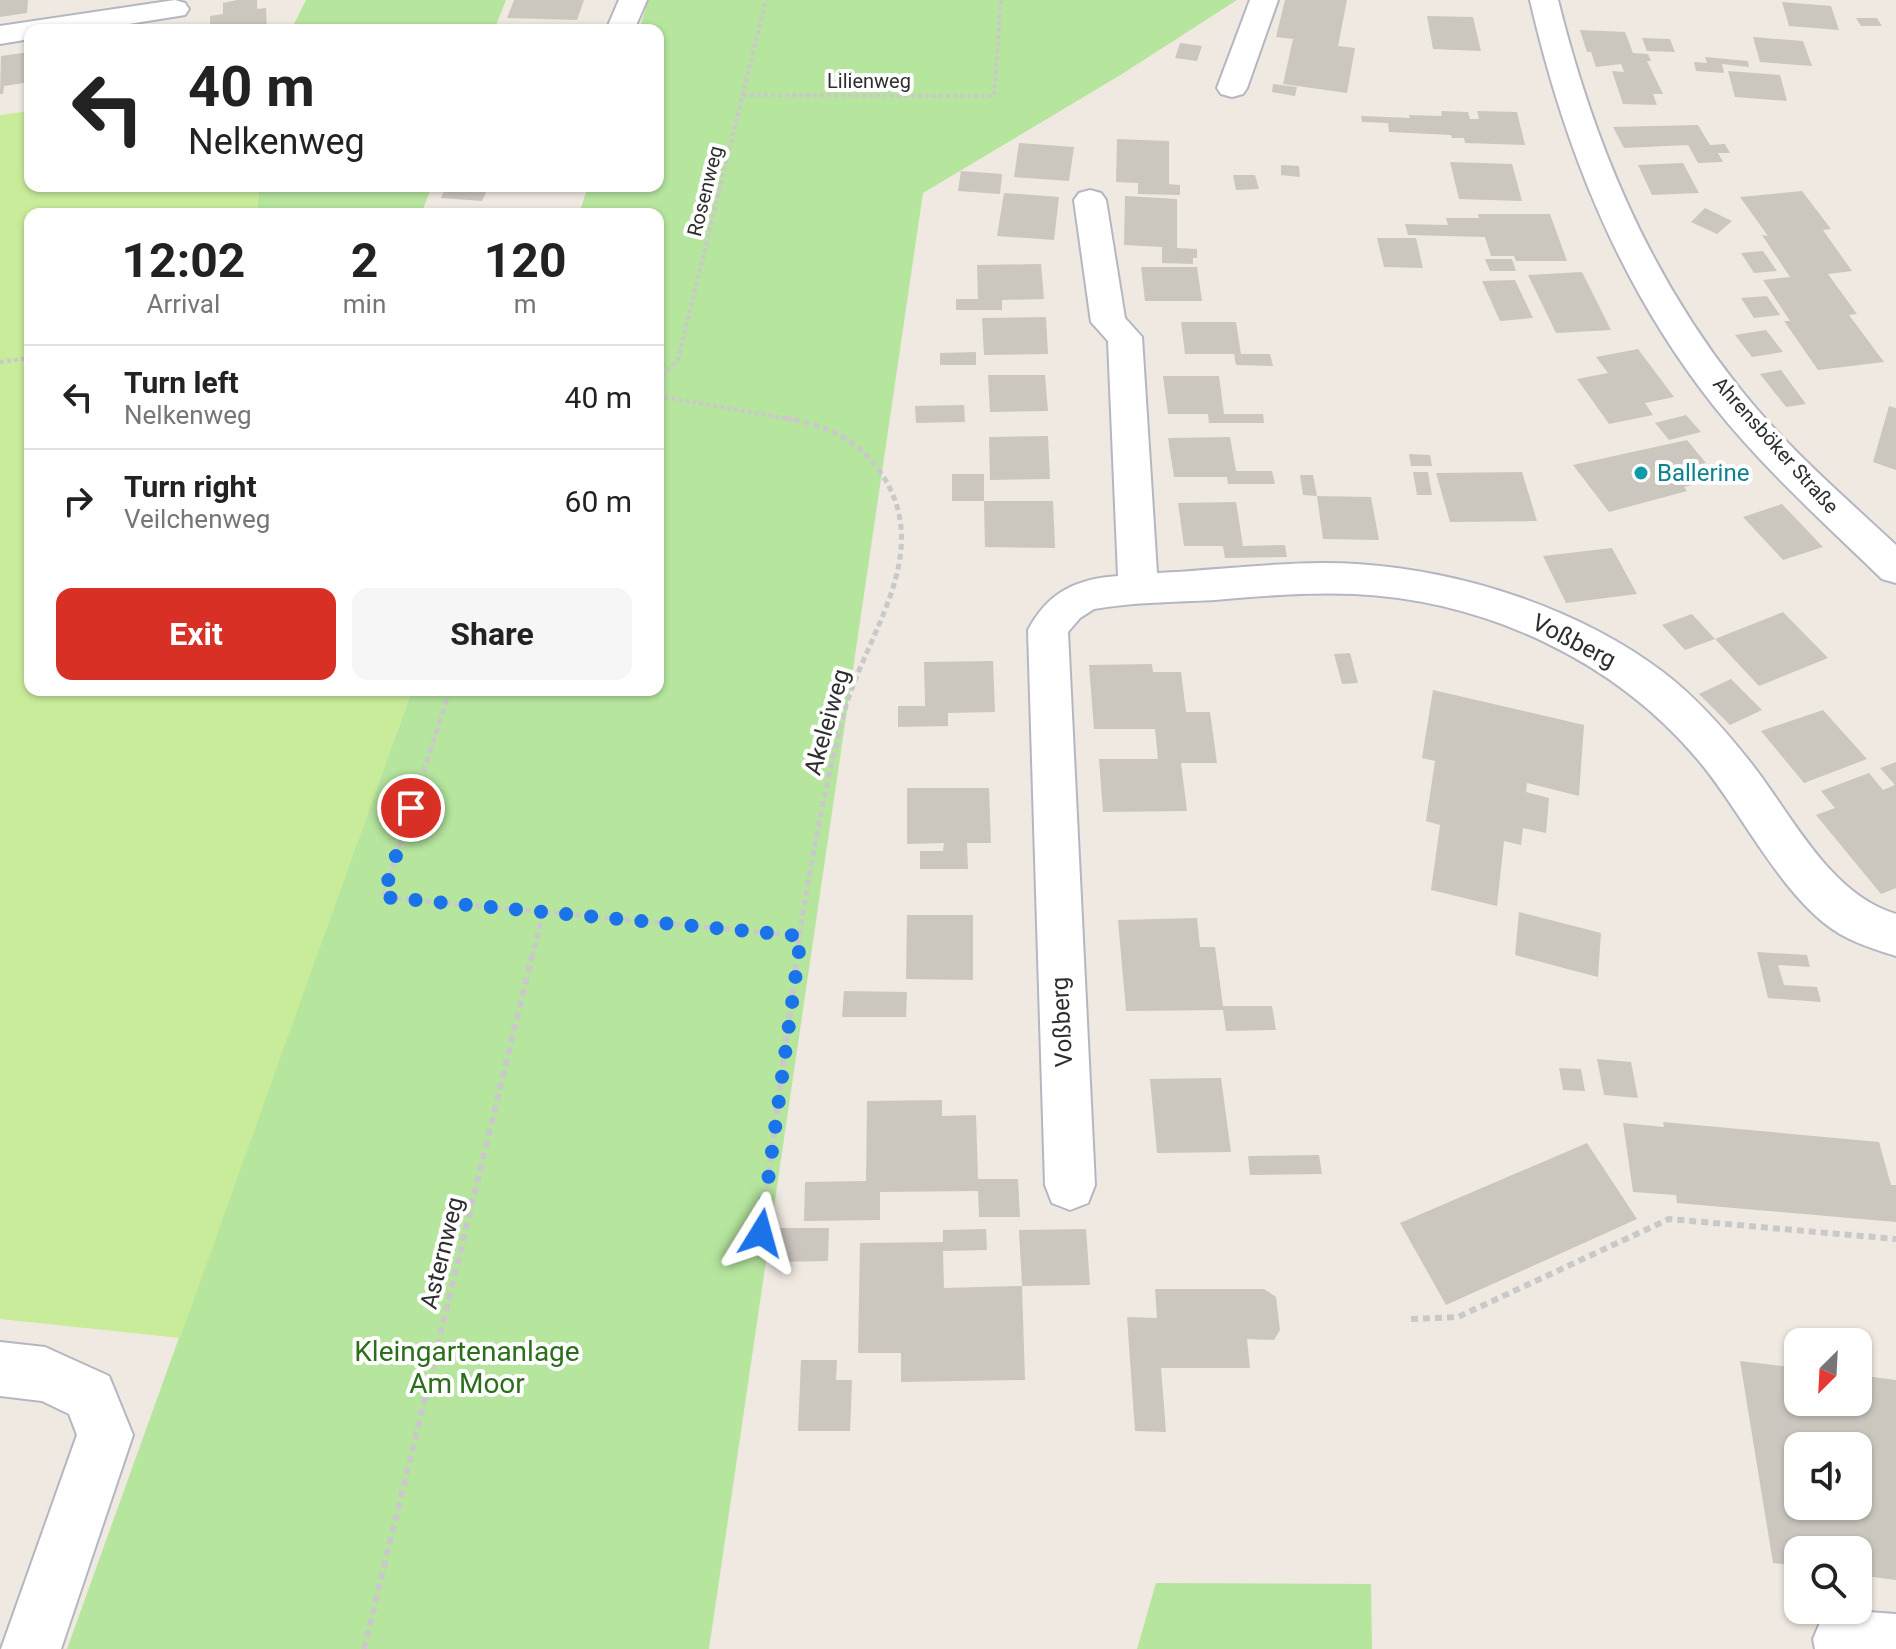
<!DOCTYPE html>
<html lang="en">
<head>
<meta charset="utf-8">
<style>
  :root { --surface:#fff; --page:#f6f6f6; --text:#222; --muted:#767676; --line:#e0e0e0; --accent:#d93025 }
  body { margin:0; font-family:Roboto,sans-serif; background:var(--page); color:var(--text); height:100vh; display:flex; flex-direction:column; font-size:30px; white-space:nowrap }
  * { box-sizing:border-box; margin:0 }
  p { font-size:26px; color:var(--muted) }
  .icon { flex:none; width:44px; height:44px; fill:none; stroke:currentColor; stroke-width:2; stroke-linecap:round; stroke-linejoin:round }
  .map { position:relative; flex:1; overflow:hidden }
  .drawer { position:absolute; left:24px; top:208px; width:640px; height:488px; display:flex; flex-direction:column; background:var(--surface); border-radius:16px; box-shadow:0 2px 6px #0004 }
  .drawer>* { flex:none }
  .banner { position:absolute; left:24px; top:24px; width:640px; height:168px; border-radius:16px; box-shadow:0 2px 6px #0004; background:#fff; color:var(--text); overflow:hidden }
  .needle { width:52px; rotate:204deg }
  .fabs { position:absolute; left:1784px; top:1328px; display:grid; gap:16px }
  .fabs a { display:grid; place-items:center; width:88px; height:88px; border-radius:16px; background:var(--surface); box-shadow:0 2px 6px #0004; font-size:40px }
  .pin { position:absolute; display:grid; place-items:center; width:68px; height:68px; color:#fff; margin:-34px; border:4px solid #fff; border-radius:50%; box-shadow:0 2px 8px #0007 }
  .me { position:absolute; width:88px; margin:-44px; rotate:8deg; stroke-linejoin:round; filter:drop-shadow(0 0 6px #0008) }
  .turn { display:flex; align-items:center; gap:28px; height:168px; padding:0 32px; font-size:36px }
  .turn .icon { width:104px; height:104px; stroke-width:2.5 }
  .turn b { display:block; font-size:56px; line-height:68px }
  .eta { display:flex; justify-content:space-evenly; align-items:center; height:136px; text-align:center }
  .eta b { font-size:48px; font-weight:700; line-height:56px }
  .button { display:flex; gap:16px; margin-top:auto; padding:16px 32px }
  .button a { flex:1; height:92px; border-radius:16px; background:var(--accent); color:#fff; font-size:32px; font-weight:700; line-height:92px; text-align:center }
  .button a+a { background:var(--page); color:var(--text) }
  ul { padding:0; list-style:none }
  li { display:flex; align-items:center; gap:24px; height:104px; padding:0 32px; border-top:2px solid var(--line) }
  li div { flex:1 }
  li b { display:block; font-size:30px }
  li em { font-style:normal }
  .map>svg:first-child { display:block }
</style>
</head>
<body>
<div class="map">
<svg width="1896" height="1649" viewBox="0 0 1896 1649">
  <rect width="100%" height="100%" fill="#efe9e1"/>
  <path fill="#b6e59e" d="M306,0h200l-12,30h-203z
    M648,0h589l-115,74 -199,119 -214,1456h-642l345,-959h246v-476h-79l9,-28h70v-156h-19z
    M259,186h173l-11,28h-164z
    M1156,1583l215,1 1,65h-235z"/>
  <path fill="#c9ec9a" d="M30,111v75h229l-2,28h-227v476h382l-232,648 -180,-19v-1204z"/>
  <path fill="#cbc7bf" fill-rule="evenodd" d="M0,0h28l-1,13 -27,4z
    M237,0h20v9l9,-1 1,22h-57v-14l13,-2v-11z
    M514,0h70l-7,20 -70,-2z
    M1285,0h62l-9,46 17,2 -8,45 -64,-9 10,-45 -17,-2z
    M1782,2l49,4 8,24 -50,-4z
    M1427,16l46,1 8,34 -48,-2z
    M1856,18h21l5,8h-21z
    M1580,30l45,2 8,21 15,1 3,7h-4l16,33h-10l4,11 -34,-1 -11,-33 12,1 -3,-8 -25,3 -5,-15h-4z
    M1753,37l50,4 9,25 -52,-4z
    M1642,38l28,1 5,13 -28,-1z
    M1180,43l22,3 -5,15 -22,-3z
    M30,52v30l-26,4 -1,8h-3l1,-38z
    M1705,57l43,4 1,6 -27,-3 2,9 -28,-2 -2,-9 13,1z
    M1728,71l52,4 7,26 -52,-4z
    M1273,84l24,3 -2,9 -23,-4z
    M1441,111l27,1 2,7h9l-2,-8 40,1 8,33 -60,-2 -1,-5h-12l-1,-3 -62,-3 -1,-9 -26,-1 -1,-6 49,2 -1,-3 33,1z
    M1698,125l12,20 15,-1 5,9h-12l5,9 -25,1 -10,-18 -64,3 -11,-21z
    M1117,139l52,2v43l11,1v10l-42,-1v-11l-22,-1z
    M1019,143l55,4 -5,34 -55,-4z
    M1450,162l62,2 10,37 -63,-2z
    M1683,163l16,30 -47,2 -14,-30z
    M1281,165l18,1 1,11 -19,-2z
    M961,171l41,3 -2,20 -42,-3z
    M1233,175h22l4,14 -23,1z
    M446,186h43l-7,15 -41,-3z
    M1802,191l29,38 -8,1 29,41 -24,3 29,40 -8,1 35,47 -66,8 -34,-49h6l-27,-41 27,-3 -28,-42 6,1 -28,-39z
    M1004,193l55,4 -5,43 -57,-4z
    M1125,196l52,3v49l20,1v9h-4v6l-31,-1v-16l-38,-2z
    M1705,208l27,13 -15,13 -26,-12z
    M1478,214h72l17,47h-51l-2,-5h-23l-6,-19 -77,-2 -3,-11 43,1 -2,-7h33z
    M1377,238h39l7,30 -39,-1z
    M1763,251l14,20 -23,2 -13,-20z
    M1485,259h27l4,12h-26z
    M1041,264l3,35 -42,1v10h-46v-11h22l-1,-34z
    M1141,267h56l5,34h-57z
    M1582,272l29,58 -55,3 -28,-58z
    M1515,280l18,38 -33,3 -18,-40z
    M1767,296l13,19 -26,3 -13,-20z
    M1046,317l2,37 -64,1 -2,-37z
    M1181,322h55l5,32h29l3,12 -37,-1 -2,-11h-49z
    M1766,330l17,22 -31,5 -17,-22z
    M1638,349l36,48 -29,6 8,12 -44,9 -32,-45 31,-6 -12,-16z
    M976,352v13h-36v-12z
    M1781,370l25,34 -20,3 -26,-33z
    M988,375h57l3,36 -58,1z
    M1163,376h56l5,38h39l1,9h-55l-1,-9h-40z
    M964,405l1,17 -49,1 -1,-17z
    M1889,406l7,2v62l-23,-8z
    M1686,415l15,17 -32,8 -14,-17z
    M1048,436l2,43 -60,1 -1,-43z
    M1230,437l6,34h36l3,13h-47l-1,-7h-53l-6,-39z
    M1687,440l19,23 -10,2 13,16 -25,6 3,4 -78,21 -36,-47z
    M1409,454l21,1 2,11h-21z
    M1413,472h15l4,23h-15z
    M1522,472l15,49 -87,1 -14,-49z
    M952,474h32v27h69l2,47 -70,-1 -1,-46h-32z
    M1300,475h13l4,21 -14,-1z
    M1317,496l54,1 8,43 -56,-1z
    M1236,502l7,44 42,-1 2,12 -62,1 -2,-12h-39l-6,-43z
    M1782,504l41,43 -40,13 -40,-43z
    M1612,548l25,46 -71,9 -23,-47z
    M1783,612l45,46 -69,28 -44,-47 -30,11 -23,-25 30,-11 23,25z
    M1350,653l8,30 -16,1 -8,-30z
    M993,661l2,51 -47,1v13l-50,1v-21h27l-1,-44z
    M1152,664l1,8h28l5,40h24l7,51h-36l6,48 -84,1 -4,-53h59l-3,-30h-61l-5,-64z
    M1731,679l31,31 -32,15 -31,-31z
    M1433,690l151,35 -5,71 -52,-13 -1,9 23,6 -3,35 -23,-5 -2,17 -17,-4 -7,65 -66,-16 9,-65 -14,-4 9,-60 -13,-3z
    M1823,710l44,49 -63,24 -43,-52z
    M1896,762v126l-15,6 -65,-79 19,-7 -14,-17 48,-18 14,17 12,-5 -15,-17z
    M907,788h82l2,55h-24l1,26h-48v-18h23l1,-8 -37,1z
    M1519,912l82,21 -3,44 -83,-22z
    M907,915h66v65l-67,-1z
    M1197,918l3,29h15l8,59h49l4,24 -50,1 -3,-21 -97,1 -8,-91z
    M1757,952l50,3 3,12 -32,-2 6,20 33,2 4,15 -53,-4z
    M844,991l63,1 -1,25h-64z
    M1597,1059l34,3 7,36 -34,-3z
    M1559,1068l22,1 4,22 -22,-1z
    M1221,1078l10,74 -74,1 -7,-74z
    M942,1100v16l34,-1 2,64h40l2,38h-41l-1,-26 -98,1v28l-76,1 1,-39 61,-1 1,-80z
    M1663,1122l216,20 12,43h5v37l-219,-19 -1,-8 -43,-3 -10,-69 41,4z
    M1587,1143l50,76 -191,86 -46,-82z
    M1319,1155l3,19 -72,1 -2,-19z
    M779,1228h50l-1,33 -51,1z
    M986,1229l1,21 -44,1 1,37 78,-2 3,94 -124,2v-29h-43l2,-110 83,-1v-12z
    M1086,1229l4,56 -68,1 -3,-56z
    M1155,1289h109l12,8 4,33 -6,10 -27,-1 3,29h-89l5,64 -31,-1 -8,-114 30,1z
    M801,1360h36l-1,20h16l-2,51h-52z
    M1740,1361l58,7v34h60v-27l38,5v200l-38,-5v-25h-60v16l-25,-3zM1798,1446h60v60h-60z"/>
  <g fill="none" stroke-linecap="round" stroke-linejoin="round">
    <defs>
      <path id="minor" d="M175,0l10,3 4,6 -4,6 -94,15h-61v9l-30,5v-18z
        M619,0h28l-13,30h-28z
        M1250,0h28l-31,88 -4,6 -11,3 -11,-3 -4,-6z
        M1530,0h28c35,140 89,271 179,385 46,59 104,109 159,160v38l-14,-4c-58,-56 -119,-111 -169,-174 -94,-119 -149,-258 -183,-405z
        M1090,190l11,3 5,7 19,118 17,19 15,236c66,-3 134,-13 200,-9 106,7 221,44 306,108 34,26 62,58 88,91 41,52 78,131 145,151v42c-19,-6 -39,-12 -56,-22 -57,-34 -98,-122 -141,-173 -84,-101 -214,-161 -345,-167 -46,-2 -93,2 -139,6 -40,2 -81,2 -121,9l-14,9 -12,14 27,553 -7,18 -18,7 -18,-7 -7,-18 -17,-555c20,-38 48,-51 90,-54l-10,-235 -17,-19 -17,-122 5,-7z
        M0,1342l45,5 64,29 24,59 -72,214h-60l76,-214 -8,-21 -27,-13 -42,-5z
        M1841,1610l55,4v35h-81l-2,-10 9,-21z"/>
    </defs>
    <use href="#minor" stroke="#b4b7c1" stroke-width="4"/>
    <path stroke="#c9c9c9" stroke-width="4" stroke-dasharray="4 3" stroke-linecap="butt" d="M743,95l251,1 7,-96
      M0,362l30,-4
      M658,381l20,-22 88,-359
      M658,396l137,24"/>
    <path stroke="#c9c9c9" stroke-width="5" stroke-dasharray="6 4" stroke-linecap="butt" d="M784,418c41,7 71,18 97,55 55,81 -16,161 -37,240 -21,81 -36,163 -48,245
      M450,690l-67,207 418,39
      M532,958l11,-46"/>
    <path stroke="#c9c9c9" stroke-width="6" stroke-dasharray="7 5" stroke-linecap="butt" d="M761,1233l36,-277
      M1411,1319l47,-2 211,-98 227,20
      M364,1649l168,-693"/>
    <use href="#minor" fill="#fff" fill-rule="evenodd"/>
  </g>
  <g fill="none" stroke-linecap="round" stroke-linejoin="round">
    <path stroke="#1a73e8" stroke-width="14" stroke-dasharray="0 25.2" d="M411,808l-28,89 418,39 -40,297"/>
  </g>
  <circle fill="#0f9aa8" stroke="#fff" stroke-width="3" cx="1641" cy="473" r="8"/>
  <g text-anchor="middle" dominant-baseline="central" stroke-width="8" stroke-linejoin="round" paint-order="stroke">
    <g font-size="20" fill="#2e2e2e" stroke="#fff">
      <text x="869" y="81">Lilienweg</text>
      <text transform="translate(705 191) rotate(-76)">Rosenweg</text>
      <text transform="translate(1776 445) rotate(48)">Ahrensböker Straße</text>
    </g>
    <g font-size="24" fill="#0d838f" stroke="#fff" text-anchor="start">
      <text x="1657" y="473">Ballerine</text>
    </g>
    <g font-size="24" fill="#2e2e2e" stroke="#fff">
      <text transform="translate(1574 641) rotate(27)">Voßberg</text>
      <text transform="translate(827 722) rotate(-74)">Akeleiweg</text>
      <text transform="translate(1062 1022) rotate(-93)">Voßberg</text>
      <text transform="translate(442 1253) rotate(-76)">Asternweg</text>
    </g>
    <g font-size="28" fill="#2c6e1b" stroke="#fff">
      <text x="467" y="1351">Kleingartenanlage<tspan x="467" dy="32">Am Moor</tspan></text>
    </g>
  </g>
</svg>
<div class="fabs">
<a><svg class="needle" viewBox="-14 -14 28 28"><path d="M0-13l5 13h-10z" fill="#e53935"/><path d="M0 13l5-13h-10z" fill="#767676"/></svg></a>
<a><svg class="icon" aria-label="sound" viewBox="0 0 24 24"><path d="M4 9h4l5-4v14l-5-4H4zM17 9q2 3 0 6"/></svg></a>
<a><svg class="icon" aria-label="search" viewBox="0 0 24 24"><circle cx="10" cy="10" r="6"/><path d="M15 15l6 6"/></svg></a>
</div>
<div class="pin" style="left:411px;top:808px;background:#d93025"><svg class="icon" aria-label="arrive" viewBox="0 0 24 24"><path d="M6 21V4h12l-3 4 3 4H6"/></svg></div>
<svg class="me" style="left:761px;top:1233px" viewBox="-20 -20 40 40"><path d="M0-17L14 15 0 8-14 15z" fill="#1a73e8" stroke="#fff" stroke-width="4"/></svg>
<div class="banner">
<div class="turn"><svg class="icon" aria-label="left" viewBox="0 0 24 24"><path d="M17 20v-9H6M10 6l-5 5 5 5"/></svg><div><b>40 m</b>Nelkenweg</div></div>
</div>
<section class="drawer">
<div class="eta">
<div><b>12:02</b><p>Arrival</p></div>
<div><b>2</b><p>min</p></div>
<div><b>120</b><p>m</p></div>
</div>
<ul>
<li><svg class="icon" aria-label="left" viewBox="0 0 24 24"><path d="M17 20v-9H6M10 6l-5 5 5 5"/></svg><div><b>Turn left</b><p>Nelkenweg</p></div><em>40 m</em></li>
<li><svg class="icon" aria-label="right" viewBox="0 0 24 24"><path d="M7 20v-9h11M14 6l5 5-5 5"/></svg><div><b>Turn right</b><p>Veilchenweg</p></div><em>60 m</em></li>
</ul>
<div class="button"><a>Exit</a><a>Share</a></div>
</section>
</div>
</body>
</html>
